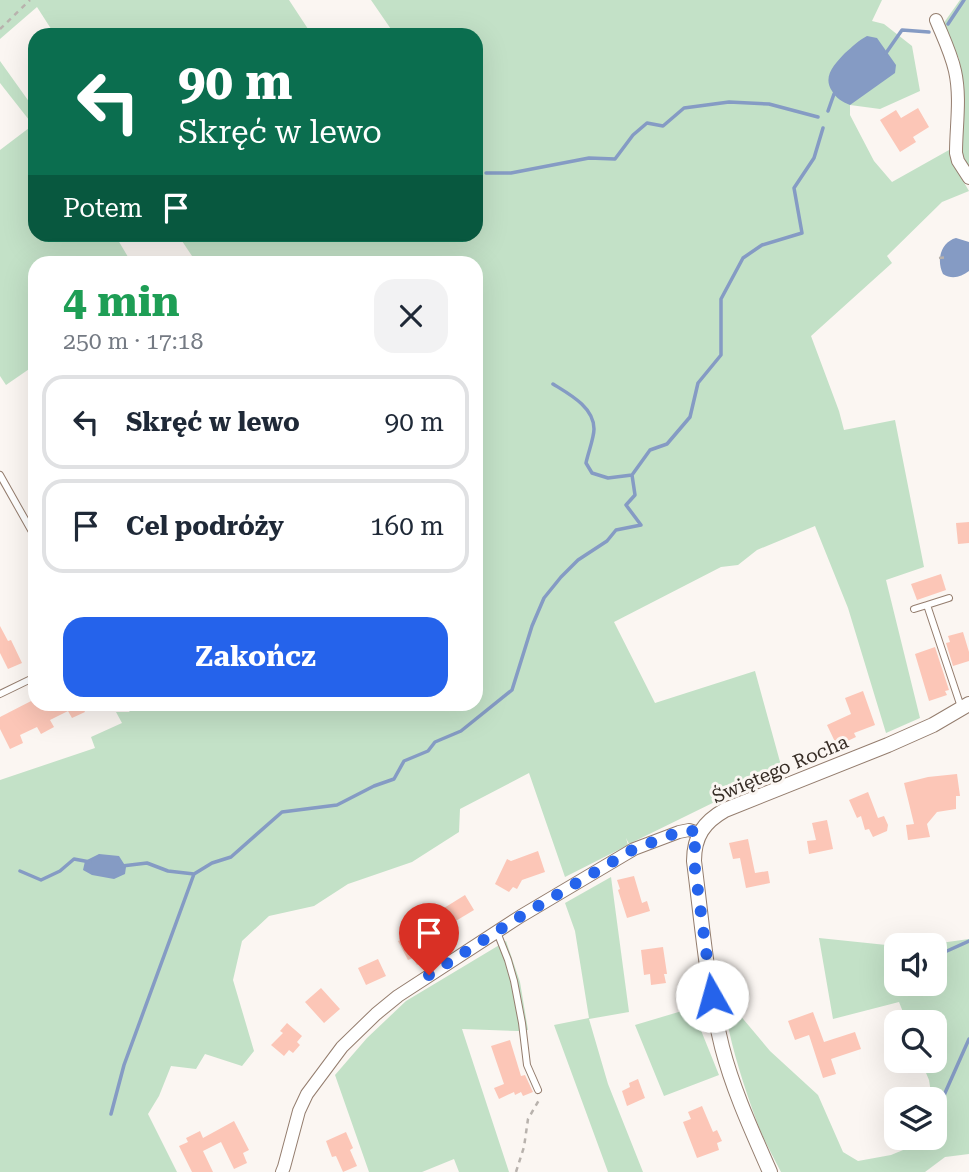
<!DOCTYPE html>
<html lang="pl">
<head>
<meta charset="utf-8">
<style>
  :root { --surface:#fff; --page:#f2f2f3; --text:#1f2937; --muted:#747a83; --line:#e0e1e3; --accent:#2563eb }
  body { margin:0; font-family:"Roboto Serif",serif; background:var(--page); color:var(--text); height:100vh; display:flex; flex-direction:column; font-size:26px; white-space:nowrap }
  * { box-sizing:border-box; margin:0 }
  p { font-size:23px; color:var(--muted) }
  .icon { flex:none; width:38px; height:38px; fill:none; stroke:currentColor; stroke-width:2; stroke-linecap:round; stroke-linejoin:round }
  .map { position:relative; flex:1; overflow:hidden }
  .panel { position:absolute; left:28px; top:256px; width:455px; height:455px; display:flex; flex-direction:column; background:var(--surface); border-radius:21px; box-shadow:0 7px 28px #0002 }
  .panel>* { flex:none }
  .guide { position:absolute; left:28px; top:28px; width:455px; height:214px; border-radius:21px; box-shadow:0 7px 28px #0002; background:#0b6e4f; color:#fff; overflow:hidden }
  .tools { position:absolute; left:884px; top:933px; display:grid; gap:14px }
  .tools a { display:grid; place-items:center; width:63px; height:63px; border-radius:14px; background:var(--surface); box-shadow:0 7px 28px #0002; font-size:35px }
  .pin { position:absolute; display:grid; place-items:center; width:60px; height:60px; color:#fff; margin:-72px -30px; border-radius:50% 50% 50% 0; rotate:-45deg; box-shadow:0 0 7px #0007 }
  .pin .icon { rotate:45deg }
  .me { position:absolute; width:77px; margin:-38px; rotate:353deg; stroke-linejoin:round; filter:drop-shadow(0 0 5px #0008) }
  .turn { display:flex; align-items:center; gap:24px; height:147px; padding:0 35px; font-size:32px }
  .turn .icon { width:91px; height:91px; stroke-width:2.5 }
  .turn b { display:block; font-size:49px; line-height:60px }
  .then { display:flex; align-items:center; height:66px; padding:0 35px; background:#0003; gap:14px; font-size:26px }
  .round { display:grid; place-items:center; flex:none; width:74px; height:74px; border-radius:21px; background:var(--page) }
  .headline { display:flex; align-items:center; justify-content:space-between; height:119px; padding:0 35px }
  h1 { font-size:42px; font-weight:700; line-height:52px; color:#1e9e55 }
  .primary-button { display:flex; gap:14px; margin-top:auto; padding:14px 35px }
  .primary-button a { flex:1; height:80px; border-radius:21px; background:var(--accent); color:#fff; font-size:28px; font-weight:700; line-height:80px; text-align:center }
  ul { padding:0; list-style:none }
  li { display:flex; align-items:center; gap:21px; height:94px; margin:0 14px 10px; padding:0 21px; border:4px solid var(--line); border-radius:21px }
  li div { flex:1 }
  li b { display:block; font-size:26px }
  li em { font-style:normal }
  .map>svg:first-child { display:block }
</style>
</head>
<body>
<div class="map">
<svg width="969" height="1172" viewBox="0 0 969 1172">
  <rect width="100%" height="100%" fill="#fbf6f2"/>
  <path fill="#c3e1c7" d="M0,0h289l23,35h-257l-18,-28 -37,32z
    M371,0h511l-10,21 12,3 28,22 8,45 -40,18 -30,-4v10l24,46 18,21 57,-32 3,12 17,29 -27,11 -55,54 5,7 -81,73 28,75 5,19 51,-10 29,147 -38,13 34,138 -34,15 -38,-125 -33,-82 -58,24 -19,15 -17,2 -107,55 41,81 100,-32 27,98 -153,75 -3,-6 2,7 -63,32 -36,-104 -69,36 -1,23 -47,30 -64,22 -34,22 -45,10 -27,25 -9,39 21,71 -12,15 -37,-12 -9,15 -25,-3 -12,30 -11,18 29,58h-177v-392l95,-32 -4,-11 31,-14 -6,-11h13l6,-8h341v-442h-280l-18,-27 298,-1v-199h-81z
    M960,0h9v167l-8,-10 1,-71 -3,-27 -16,-35z
    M0,61l35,49v124l80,1 16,27h-96v103l-29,20 -6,-9v-226l33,-25 -33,-42z
    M611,877l18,135 -40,7 19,65 35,88h-35l-54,-147 35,-7 -14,-87 -10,-28z
    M819,938l77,8v38h38v-39h-8l43,-6v215l-24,3 -20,15h-144c-8,-16 -18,-33 -24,-50 -15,-41 -29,-84 -34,-127l47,56 48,44 25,57 15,9 33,-6 17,-7 11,-10h15v-39h-2l-3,-19 -8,-19 13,-1v-38h-27l-8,-20 -66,17z
    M506,941l14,41 8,48 -10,1 -56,-2 47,143h-50l-5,-13 -32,13h-53l-34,-97 32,-37 39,-37z
    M692,1008l27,67 -55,21 -29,-71z"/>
  <path fill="#859bc4" d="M867,36l10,2 19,27 -1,8 -45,32c-8,-3 -14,-7 -18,-14 -10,-15 3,-27 13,-38 7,-6 14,-13 22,-17z
    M956,238l13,4v29c-8,6 -17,9 -26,3 -7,-14 -2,-32 13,-36z
    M99,854l20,2 7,11 -1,7 -11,5 -22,-4 -9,-5 2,-9z"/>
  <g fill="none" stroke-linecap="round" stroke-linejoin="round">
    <path stroke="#859bc4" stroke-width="3.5" d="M948,24l16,-24
      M886,53l16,-23 27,2
      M828,111l6,-17 3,-1
      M486,173h25l78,-15 26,1 18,-24 14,-12 16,3 21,-18 45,-6 40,2 49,13
      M553,384c16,10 41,23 41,45 0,9 -6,24 -8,34l6,10 16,5 24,-3
      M122,866l25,-3 21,8 26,3 18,-11 19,-6 51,-45 55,-7 37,-19 20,-7 10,-18 24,-10 7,-9 26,-11 51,-41 20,-64 12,-28 17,-21 17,-17 29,-19 9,-11 25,-5 -15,-20 9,-10 -3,-20 18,-25 17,-6 23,-27 8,-34 23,-28v-56l22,-41 19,-13 40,-12 -8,-45 20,-30 9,-30
      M20,871l21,9 19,-9 14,-12 16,3
      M947,951l22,-10
      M941,1102l28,-63
      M111,1114l13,-49 70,-191"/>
  </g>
  <path fill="#fcc6b7" d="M918,108l11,19 -16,10 3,5 -16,10 -20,-32 16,-10 5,8z
    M969,522v21l-11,1 -2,-21z
    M941,574l5,16 -29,10 -6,-16z
    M0,626l8,15 3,-1 11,23 -14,6 -8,-16z
    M963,632l6,20v9l-16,5 -7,-23 4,-1 -2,-6z
    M935,647l14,43 -4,1 2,4 -18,6 -14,-47z
    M863,691l12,34 -21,8 2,4 -19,9 -10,-21 24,-11 -6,-16z
    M35,699v5h46l4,8 -13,6 -4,-7 -18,9 4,7 -13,7 -4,-7 -17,8 3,8 -13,6 -10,-20v-12z
    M957,774l3,22h-4v13l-19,3 -10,12 3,13 -22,3 -2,-15 8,-1 -10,-41 24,-6z
    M868,792l10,26 6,-2 4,9 -1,6 -14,6 -4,-8 -4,1 -4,-14 -4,2 -8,-18z
    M827,820l6,29 -24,5 -2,-13 9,-1 -4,-17z
    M748,839l7,34 13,-2 2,12 -24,5 -6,-30 -7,1 -4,-16z
    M538,851l7,21 -23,8 -5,9 -4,-2 -4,5 -14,-8 12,-25 4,2z
    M634,876l8,27 5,-2 3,10 -23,7 -9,-28 2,-1 -3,-9z
    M465,895l9,15 -25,15 -7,-11 4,-2 -2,-4z
    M410,935l3,4 4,-3 12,23 -12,6 -4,-7 -5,2 -10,-19z
    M663,947l4,27h-3l2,9 -15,2 -1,-11 -6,1 -3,-25z
    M378,959l8,17 -20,9 -8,-17z
    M321,988l19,21 -16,14 -19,-21z
    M813,1012l11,30 31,-10 6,17 -30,10 5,15 -13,4 -14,-43 -14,5 -7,-19z
    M287,1023l15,13 -5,6 3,3 -7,8 -4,-3 -5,6 -13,-11 12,-12 -3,-2z
    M510,1040l11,36 4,-1 8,17 -10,4 -2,-4 -6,3 -1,-3 -15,7 -5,-11 10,-4 -13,-38z
    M638,1079l7,19 -18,8 -5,-15 8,-4 -1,-4z
    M702,1106l11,26 4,-2 5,11 -5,2 2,7 -22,8 -14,-36 8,-3 -3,-7z
    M234,1121l15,29 -6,3 4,10 -13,6 -13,-27 -18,9 10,21h-21l-13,-26 9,-4 -2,-4 14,-7 3,7z
    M346,1132l7,16 -3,2 7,16 -14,6 -7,-16 -4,1 -6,-16z"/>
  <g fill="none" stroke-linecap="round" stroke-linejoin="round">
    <defs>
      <path id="service" d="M0,475l35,62
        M949,598l-22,7 34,102
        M914,609l13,-4
        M0,694l35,-17
        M497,932l11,28 6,21 8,42 5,42 11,25"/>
      <path id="minor" d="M936,20c7,17 15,33 19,51 6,27 1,55 1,82l2,8 11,17
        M282,1172l2,-5 15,-56 8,-17 35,-47 34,-33 22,-18 123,-80 113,-67 45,-17 10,-2 10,3"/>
      <path id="tertiary" d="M770,1172c-18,-41 -37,-82 -48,-125 -15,-61 -20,-124 -28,-186 0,-25 10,-39 31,-51l163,-65 45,-20 36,-21"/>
    </defs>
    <use href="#service" stroke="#947d6e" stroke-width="8"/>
    <use href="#minor" stroke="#947d6e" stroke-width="14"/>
    <use href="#tertiary" stroke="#947d6e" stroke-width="16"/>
    <path stroke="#b8b2ad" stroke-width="2.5" stroke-dasharray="5 5" stroke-linecap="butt" d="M0,29l30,-29
      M939,258l10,-1
      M516,1172l8,-25 4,-28 11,-19"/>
    <use href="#service" stroke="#fff" stroke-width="6"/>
    <use href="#minor" stroke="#fff" stroke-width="12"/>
    <use href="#tertiary" stroke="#fff" stroke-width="14"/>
  </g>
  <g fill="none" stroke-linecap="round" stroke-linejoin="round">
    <path stroke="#2563eb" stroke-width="12" stroke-dasharray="0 21.6" d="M429,975l92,-59 113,-67 45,-17 10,-2 10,3 -5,17v11l18,135"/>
  </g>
  <g text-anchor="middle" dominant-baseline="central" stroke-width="6" stroke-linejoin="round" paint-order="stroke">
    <g font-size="19" fill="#372d26" stroke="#fbf6f2">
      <text transform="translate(780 769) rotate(-23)">Świętego Rocha</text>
    </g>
  </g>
</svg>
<div class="tools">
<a><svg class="icon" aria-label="sound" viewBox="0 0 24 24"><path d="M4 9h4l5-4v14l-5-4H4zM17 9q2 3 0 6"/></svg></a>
<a><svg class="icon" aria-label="search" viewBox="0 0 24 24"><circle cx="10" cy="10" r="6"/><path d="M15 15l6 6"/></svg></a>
<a><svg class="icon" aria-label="layers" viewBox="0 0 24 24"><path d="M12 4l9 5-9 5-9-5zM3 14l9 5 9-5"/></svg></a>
</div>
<div class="pin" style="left:429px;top:975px;background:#d93025"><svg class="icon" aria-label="arrive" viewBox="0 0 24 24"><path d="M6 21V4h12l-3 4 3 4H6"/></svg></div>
<svg class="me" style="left:712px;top:996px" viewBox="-20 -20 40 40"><circle r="19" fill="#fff"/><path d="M0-13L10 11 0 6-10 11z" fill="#2563eb"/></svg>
<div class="guide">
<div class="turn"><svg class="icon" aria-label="left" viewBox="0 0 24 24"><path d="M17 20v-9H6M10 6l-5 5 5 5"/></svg><div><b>90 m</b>Skręć w lewo</div></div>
<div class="then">Potem<svg class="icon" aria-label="arrive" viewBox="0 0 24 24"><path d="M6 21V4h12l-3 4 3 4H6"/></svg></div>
</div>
<section class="panel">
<div class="headline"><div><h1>4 min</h1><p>250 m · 17:18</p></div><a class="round"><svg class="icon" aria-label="close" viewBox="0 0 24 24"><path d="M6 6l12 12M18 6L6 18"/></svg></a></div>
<ul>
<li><svg class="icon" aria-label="left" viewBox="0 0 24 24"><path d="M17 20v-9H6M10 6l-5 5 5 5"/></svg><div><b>Skręć w lewo</b></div><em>90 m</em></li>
<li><svg class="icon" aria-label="arrive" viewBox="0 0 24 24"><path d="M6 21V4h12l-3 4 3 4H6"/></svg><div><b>Cel podróży</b></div><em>160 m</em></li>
</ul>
<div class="primary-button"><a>Zakończ</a></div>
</section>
</div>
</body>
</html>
